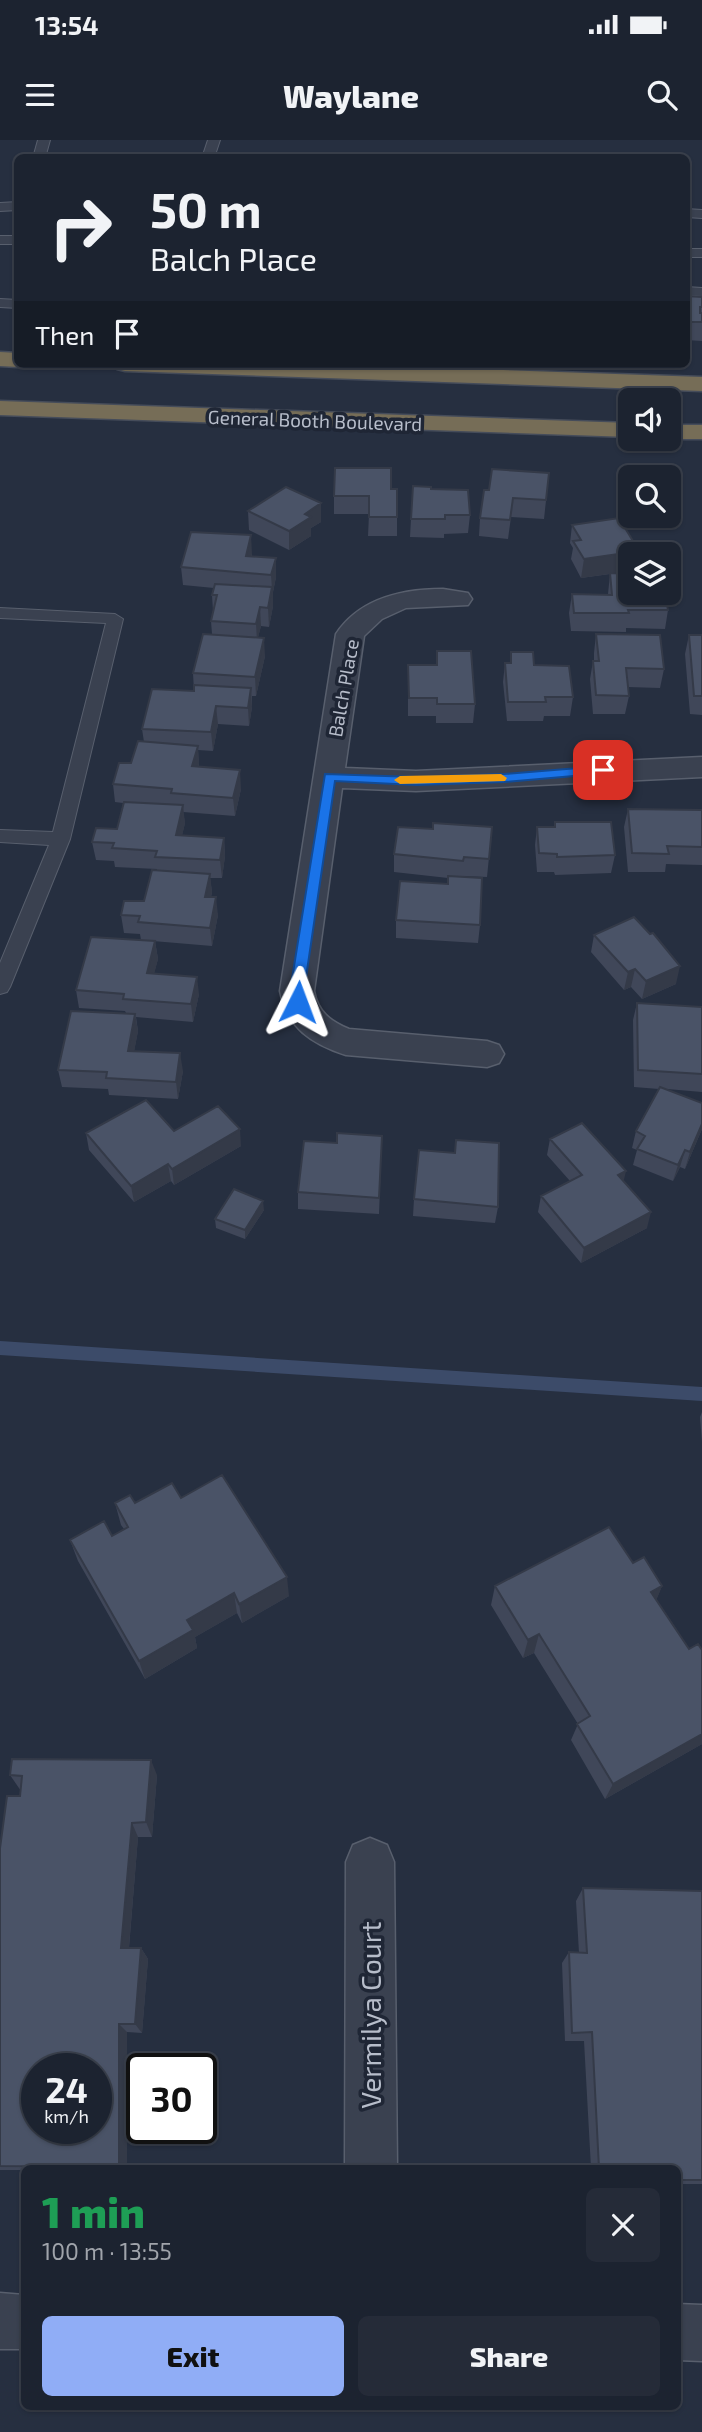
<!DOCTYPE html>
<html lang="en">
<head>
<meta charset="utf-8">
<style>
  :root { --surface:#1c2330; --page:#252b38; --text:#f1f3f6; --muted:#a0a4ab; --line:#3a404c; --accent:#90adf6 }
  body { margin:0; font-family:"Exo 2",sans-serif; background:var(--page); color:var(--text); height:100vh; display:flex; flex-direction:column; font-size:26px; white-space:nowrap }
  * { box-sizing:border-box; margin:0 }
  p { font-size:23px; color:var(--muted) }
  .icon { flex:none; width:38px; height:38px; fill:none; stroke:currentColor; stroke-width:2; stroke-linecap:round; stroke-linejoin:round }
  .map { position:relative; flex:1; overflow:hidden }
  .drawer { position:absolute; left:21px; top:2025px; width:660px; height:245px; display:flex; flex-direction:column; background:var(--surface); border-radius:10px; box-shadow:0 2px 5px #0004,0 0 0 2px var(--line) }
  .drawer>* { flex:none }
  .guide { position:absolute; left:14px; top:14px; width:676px; height:214px; border-radius:10px; box-shadow:0 2px 5px #0004,0 0 0 2px var(--line); background:#1c2330; color:var(--text); overflow:hidden }
  .controls { position:absolute; left:618px; top:248px; display:grid; gap:14px }
  .controls a { display:grid; place-items:center; width:63px; height:63px; border-radius:10px; background:var(--surface); box-shadow:0 2px 5px #0004,0 0 0 2px var(--line); font-size:35px }
  .speed { position:absolute; left:21px; top:1913px; display:flex; gap:14px; font-size:35px; font-weight:700; text-align:center }
  .speed>* { display:grid; place-content:center; width:91px; height:91px; border-radius:50%; background:var(--surface); box-shadow:0 2px 5px #0004,0 0 0 2px var(--line); line-height:1 }
  .speed small { font-size:18px; font-weight:400 }
  .speed .limit { border:4px solid #111; border-radius:10px; background:#fff; color:#111 }
  .pin { position:absolute; display:grid; place-items:center; width:60px; height:60px; color:#fff; margin:-30px; border-radius:14px; box-shadow:0 4px 10px #0006 }
  .me { position:absolute; width:77px; margin:-38px; rotate:3deg; stroke-linejoin:round; filter:drop-shadow(0 0 5px #0008) }
  .turn { display:flex; align-items:center; gap:24px; height:147px; padding:0 21px; font-size:32px }
  .turn .icon { width:91px; height:91px; stroke-width:2.5 }
  .turn b { display:block; font-size:49px; line-height:60px }
  .then { display:flex; align-items:center; height:66px; padding:0 21px; background:#0003; gap:14px; font-size:26px }
  .round { display:grid; place-items:center; flex:none; width:74px; height:74px; border-radius:10px; background:var(--page) }
  .summary { display:flex; align-items:center; justify-content:space-between; height:119px; padding:0 21px }
  h1 { font-size:42px; font-weight:800; line-height:52px; color:#1e9e55 }
  .cta { display:flex; gap:14px; margin-top:auto; padding:14px 21px }
  .cta a { flex:1; height:80px; border-radius:10px; background:var(--accent); color:#111; font-size:28px; font-weight:800; line-height:80px; text-align:center }
  .cta a+a { background:var(--page); color:var(--text) }
  .status { display:flex; justify-content:space-between; align-items:center; height:49px; padding:0 35px; background:var(--surface); direction:ltr }
  .status svg { height:19px; fill:currentColor }
  header { display:flex; justify-content:space-between; align-items:center; height:91px; padding:0 21px; background:var(--surface); font-size:32px; font-weight:800 }
  .map>svg:first-child { display:block }
</style>
</head>
<body>
<div class="status"><b>13:54</b><svg viewBox="0 0 49 12"><path d="M0 12V9h3v3zM5 12V6h3v6zM10 12V3h3v9zM15 12V0h3v12zM26 1h20v11H26zM47 4h2v5h-2z"/></svg></div>
<header><svg class="icon" aria-label="menu" viewBox="0 0 24 24"><path d="M4 6h16M4 12h16M4 18h16"/></svg>Waylane<svg class="icon" aria-label="search" viewBox="0 0 24 24"><circle cx="10" cy="10" r="6"/><path d="M15 15l6 6"/></svg></header>
<div class="map">
<svg width="702" height="2292" viewBox="0 0 702 2292">
  <rect width="100%" height="100%" fill="#262f40"/>
  <g fill="none" stroke-linecap="round" stroke-linejoin="round">
    <path fill="#3c4b69" fill-rule="evenodd" d="M0,1201l702,46v14l-702,-46z"/>
    <defs>
      <path id="lane" d="M38,0h12l-5,18h-12z
        M208,0h12l-6,18h-12z
        M18,62v8l-18,1v-8z
        M686,69l16,1v8l-16,-1z
        M0,96h18v8h-18z
        M686,109h16v8h-16z
        M686,147l16,1v8l-16,-1z
        M0,159l18,1v8l-18,-1z
        M0,468l115,6 8,5 -53,220 -60,148 -3,5 -7,2v-31l49,-118 -49,-3v-12l53,2 53,-209 -106,-5z"/>
      <path id="street" d="M443,449l25,4 4,6 -4,6 -62,3 -24,11 -18,17 -19,132 71,3 286,-14v20l-286,14 -74,-3 -28,203c4,21 16,30 35,38l138,12 12,4 5,9 -5,9 -12,4 -141,-12c-34,-11 -59,-27 -66,-64l56,-357c24,-36 66,-45 107,-45z
        M370,1698l17,7 7,17 3,306h-52l1,-306 7,-17z
        M0,2153l24,2v54h-24z
        M677,2164l25,1v56l-25,-1z"/>
      <path id="highway" d="M0,212l18,1v11h9l-9,3 -18,-1z
        M113,224h216l373,13v14l-577,-20 -8,-2z
        M0,261l630,22v14l-630,-22z
        M668,285h34v14h-35z"/>
    </defs>
    <use href="#lane" stroke="#585f6d" stroke-width="2"/>
    <use href="#street" stroke="#585f6d" stroke-width="3"/>
    <use href="#highway" stroke="#454c5a" stroke-width="3"/>
    <use href="#lane" fill="#3a4150" fill-rule="evenodd"/>
    <use href="#street" fill="#3a4150" fill-rule="evenodd"/>
    <use href="#highway" fill="#766d57" fill-rule="evenodd"/>
  </g>
  <path fill="#404759" d="M686,156l16,1v44l-16,-1z
    M549,333l-5,46 -33,-2 -3,22 -29,-3 1,-18 9,-28z
    M391,349h6v47h-29l1,-22h-35v-18z
    M431,349l39,26 -2,18 -24,1v4l-34,-1 1,-18z
    M321,363v19l-10,6v8l-22,14 -40,-20 -1,-19z
    M572,385l40,48 56,37 -3,19 -39,-1v4l-55,-1 -2,-18 3,-19h36l2,-20 -29,4 -10,-19 2,-11 -3,-5z
    M252,414v3l24,20 -3,15v14l-4,21 -8,-1 -3,11 7,19 -9,40h-4v11l-3,19 -31,-2 -5,27 -15,-1 1,17 42,22 -6,27 -52,-4 2,11 -3,12 42,3 1,18 -3,22h-12l2,14 -1,5 7,18 -6,31 -71,-6 -1,-6 -16,-1 -3,-18 23,-14 13,-32 -42,-2 -1,-6 -18,-1 -4,-18 25,-13 6,-26 -8,-1 -2,-18 18,-21 13,-21 -2,-13 52,-38 -1,-18 19,-39 -1,-13 2,-10 -1,-16 2,-7 -31,-3 -2,-18z
    M596,494l68,35 -4,19 -32,-1 1,9 -4,18h-32l-3,-35 3,-18h1v-8z
    M689,495h13v80l-12,-1 -5,-60z
    M437,511l38,53 -2,19h-37v-7h-28v-51h28z
    M511,512l23,13 39,32 -3,19h-26l-1,5h-36l-4,-39 2,-19h5z
    M628,669l74,1v55l-36,-1 -1,8h-37l-4,-45z
    M555,682l60,33 -4,18 -56,2 -1,-3h-17l-2,-27 2,-18h17z
    M492,687l-5,50 -25,-1v1l18,48 -2,18 -82,-5v-18l52,-36v-6l-54,-6v-18z
    M594,795l82,49 -34,15 -11,-12 -7,3 -33,-38z
    M155,801l3,18 -4,14 45,21 -6,28 -57,-5 2,14 -4,20 49,20 -5,28 -69,-4 -1,-6 -46,-2 -4,-17 68,-57 -1,-2 -46,-3 -3,-18z
    M637,863l65,4v85l-35,-3 35,40 -17,40 -5,-2 -7,14 -40,-16 4,-15 -5,-2 4,-17 23,-42 -25,-2 -1,-67z
    M174,991l67,15 -67,39 -3,-4 -37,21 -45,-52 -3,-17z
    M382,996l-3,78 -81,-5v-17l39,-49z
    M550,999l74,42 23,47 -66,35 -43,-51 3,-16 29,-15 -23,-26z
    M454,1013l44,54 -3,16 -82,-7 1,-17z
    M264,1070l-19,29 -29,-11 -1,-9z
    M702,1272v30l-2,-25z
    M181,1358l108,98 -47,27 -5,-10 -42,24 2,11 -52,31 -67,-118 -8,-21 42,-4 12,-7 -3,-4 -6,-22h20z
    M633,1423l29,23 -6,14 33,49 13,1v94l-97,55 -34,-59 7,-16 -44,-71 -11,5 -32,-53 4,-19z
    M10,1635h147l-5,62h-14l-9,111h12l7,11 -6,74 -15,-1v136h-103v2h-24v-322l20,-52 1,-5z
    M583,1748l119,3v293h-25v-16h-86l-7,-127h-19l-3,-78 7,-11 10,1 -3,-52z"/>
  <path fill="#343a48" d="M321,363v19l-10,6v8l-22,14v-19l16,-17z
    M251,395l1,19 -5,21 -1,-19z
    M639,411l-1,4h-8v16l-49,7 3,-19z
    M276,418v19l-3,15v14l-4,21 -1,-19 4,-19 -1,-14z
    M260,467l1,19 -4,16 -1,-18z
    M264,498l1,18 -9,40 -1,-19z
    M251,548l1,19 -3,19 -1,-18z
    M216,566l2,18 -5,27 -2,-19z
    M198,606l1,18 -5,21 -2,-19z
    M240,630l1,19 -6,27 -2,-18z
    M183,665l2,18 -7,30 -2,-18z
    M224,698l1,18 -3,22 -2,-18z
    M210,734l2,18 -6,23 -1,-18z
    M216,757l2,18 -6,31 -2,-18z
    M155,801l3,18 -8,31 -3,-17z
    M680,826l-4,18 -34,15 4,-18z
    M635,829l-4,18 -7,3 4,-18z
    M197,837l2,17 -6,28 -2,-18z
    M135,874l3,17 -7,37 -3,-17z
    M180,913l3,18 -5,28 -2,-17z
    M702,984v5l-17,40 5,-17z
    M240,989l1,17 -67,39 -2,-16z
    M685,1010l-5,17 -7,14 5,-16z
    M168,1024l3,17 -37,21 -3,-16z
    M626,1031l-4,17 -4,-13z
    M263,1061l1,9 -19,29v-9z
    M651,1072l-4,16 -66,35 3,-15z
    M287,1437l2,19 -47,27 -3,-19z
    M662,1446l-8,20 -3,-14z
    M234,1453l3,20 -42,24 2,11 -52,31 -6,-18 48,-41z
    M539,1494l-5,19 -11,5 5,-18z
    M702,1594v10l-97,55 8,-15z
    M151,1620l6,15 -5,62 -6,-15z
    M132,1683l6,14 -10,121 -7,-10z
    M141,1808l7,11 -6,74 -7,-9z
    M119,1884l8,8v136h-5l-3,-1z"/>
  <path fill="#4a5367" stroke="#343a48" stroke-width="2" fill-rule="evenodd" d="M686,156l16,1v10h-2v6h2v9h-16z
    M335,328h56v21h6v28h-28v-21h-35z
    M492,329l57,4 -3,27 -33,-2 -3,22 -30,-2 4,-28h5z
    M413,346l18,1v2l37,1 2,25h-25v4h-34z
    M286,347l35,16 -16,11 6,3 -22,14 -41,-20z
    M619,378l20,33 -55,8 -11,-18 8,-1 -9,-15z
    M191,392l60,3 -5,21 30,2 -5,17 -90,-8z
    M610,433l20,1v19h35l3,17h-40l1,3h-55l-2,-19 40,1z
    M215,444l57,3 -4,21 -8,-1 -4,17 -45,-3 6,-26h-5z
    M203,494l61,4 -9,39 -62,-4z
    M596,494l64,1 4,34 -38,-1 3,28 -33,-1 -3,-34h6z
    M689,495h13v61h-8z
    M437,511h34l4,53h-38v-6h-28l-1,-33h29z
    M511,512h22l1,13 35,1 4,31h-28l1,5h-38l-3,-39h6z
    M194,545l57,3 -3,20 -32,-2 -5,26 -69,-3 10,-40 42,2z
    M138,601l60,5 -6,20 48,4 -7,28 -62,-5 1,-4 -59,-5 6,-21h12z
    M124,662l59,3 -7,30 48,3 -4,22 -65,-3 2,-6 -45,-3 2,-5 -22,-1 4,-14 21,1z
    M628,669l74,1v37l-35,-1 2,8 -37,-1z
    M555,682h56l4,33 -58,2v-3l-18,-1 -2,-26h18z
    M433,683l59,4 -3,32 -25,-2 -1,4 -69,-7 4,-27 35,2z
    M152,730l58,4 -5,23h11l-6,31 -72,-6 2,-6 -19,-1 3,-14h20z
    M448,736l34,2 -2,47 -84,-5 4,-39 48,3z
    M634,777l16,17 3,-1 27,33 -34,15 -11,-12 -7,3 -34,-37z
    M91,797l64,4 -8,32 50,4 -6,27 -68,-5 1,-5 -48,-4z
    M637,863l65,4v67l-64,-4z
    M71,871l64,3 -7,37 52,2 -4,29 -70,-4 1,-6 -49,-2z
    M660,947l42,16v21l-12,28 -5,-2 -7,15 -41,-16 8,-13 -9,-5z
    M146,960l28,31 44,-25 22,23 -68,40 -4,-5 -37,22 -45,-53z
    M582,983l44,48 -8,4 33,37 -67,36 -43,-52 41,-21 -32,-36z
    M337,993l45,3 -3,62 -81,-6 6,-51 33,2z
    M456,1000l43,3 -1,64 -84,-8 5,-49 36,3z
    M234,1049l29,12 -18,29 -30,-11z
    M222,1335l65,102 -48,27 -5,-11 -47,27 6,10 -54,31 -69,-121 34,-19 8,15 16,-9 -13,-24 15,-8 5,8 37,-20 9,15z
    M609,1387l24,36 11,-6 18,29 -11,6 38,57 9,-5 4,6v84l-89,50 -36,-60 13,-8 -51,-82 -11,6 -33,-54z
    M12,1619l139,1 -5,62 -14,1 -11,125h20l-6,76h-16v143l-119,-1v-318l7,-52h13l2,-20 -12,-1zM37,1928h59v60h-59z
    M583,1748l119,3v289h-25v-12h-78l-7,-136 -20,1 -3,-81 18,1z"/>
  <path fill="#1a73e8" stroke="#114b97" stroke-width="2" d="M603,626l6,4 -1,3 -104,9 -88,3 -81,-4 -31,210 1,11 -7,6 -5,-2 -3,-15 35,-217 91,3 88,-3z"/>
  <path fill="#f59e0b" d="M501,634l6,4 -2,3 -105,3 -6,-4 6,-4z"/>
  <g text-anchor="middle" dominant-baseline="central" stroke-width="7" stroke-linejoin="round" paint-order="stroke">
    <g font-size="19" fill="#b7bdca" stroke="#1f2635">
      <text transform="translate(315 280) rotate(2)">General Booth Boulevard</text>
      <text transform="translate(343 548) rotate(-80)">Balch Place</text>
    </g>
    <g font-size="28" fill="#b7bdca" stroke="#1f2635">
      <text transform="translate(370 1875) rotate(-90)">Vermilya Court</text>
    </g>
  </g>
</svg>
<div class="controls">
<a><svg class="icon" aria-label="sound" viewBox="0 0 24 24"><path d="M4 9h4l5-4v14l-5-4H4zM17 9q2 3 0 6"/></svg></a>
<a><svg class="icon" aria-label="search" viewBox="0 0 24 24"><circle cx="10" cy="10" r="6"/><path d="M15 15l6 6"/></svg></a>
<a><svg class="icon" aria-label="layers" viewBox="0 0 24 24"><path d="M12 4l9 5-9 5-9-5zM3 14l9 5 9-5"/></svg></a>
</div>
<div class="speed"><div>24<small>km/h</small></div><div class="limit">30</div></div>
<div class="pin" style="left:603px;top:630px;background:#d93025"><svg class="icon" aria-label="arrive" viewBox="0 0 24 24"><path d="M6 21V4h12l-3 4 3 4H6"/></svg></div>
<svg class="me" style="left:298px;top:862px" viewBox="-20 -20 40 40"><path d="M0-17L14 15 0 8-14 15z" fill="#1a73e8" stroke="#fff" stroke-width="4"/></svg>
<div class="guide">
<div class="turn"><svg class="icon" aria-label="right" viewBox="0 0 24 24"><path d="M7 20v-9h11M14 6l5 5-5 5"/></svg><div><b>50 m</b>Balch Place</div></div>
<div class="then">Then<svg class="icon" aria-label="arrive" viewBox="0 0 24 24"><path d="M6 21V4h12l-3 4 3 4H6"/></svg></div>
</div>
<section class="drawer">
<div class="summary"><div><h1>1 min</h1><p>100 m · 13:55</p></div><a class="round"><svg class="icon" aria-label="close" viewBox="0 0 24 24"><path d="M6 6l12 12M18 6L6 18"/></svg></a></div>
<div class="cta"><a>Exit</a><a>Share</a></div>
</section>
</div>
</body>
</html>
